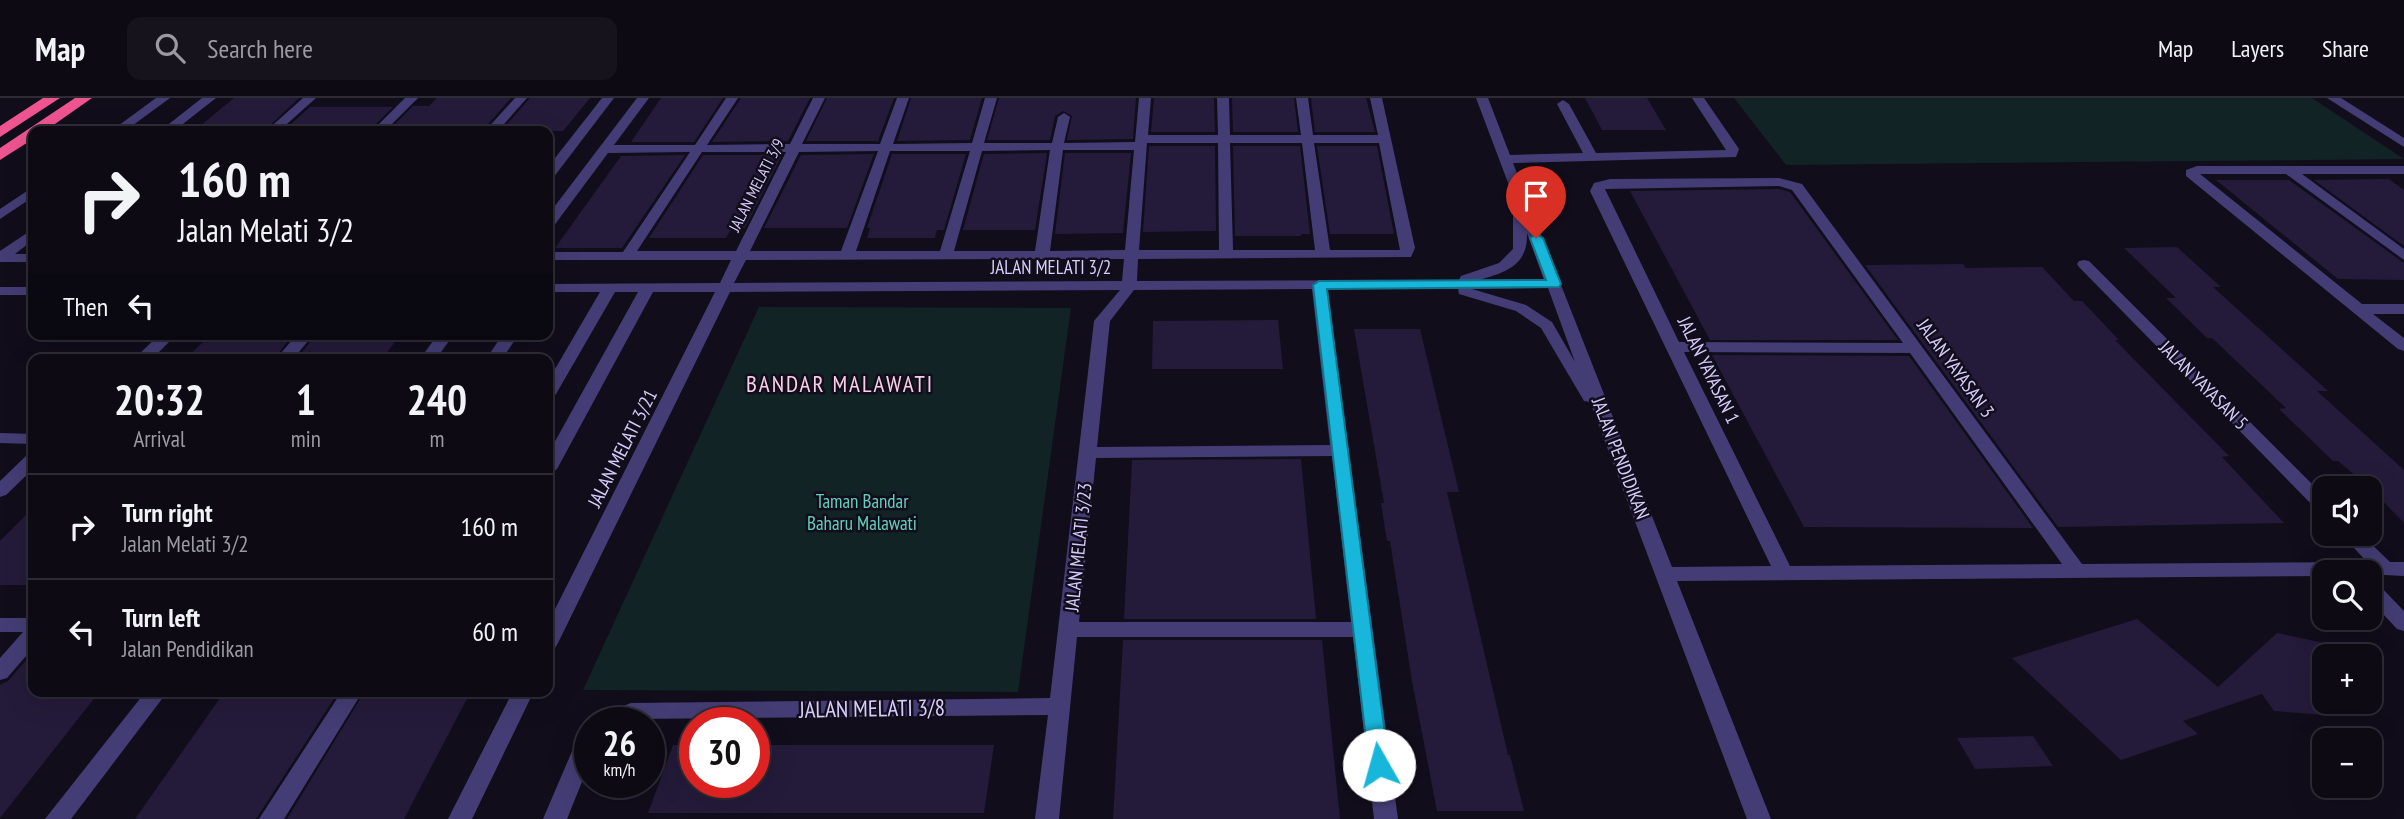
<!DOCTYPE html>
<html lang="en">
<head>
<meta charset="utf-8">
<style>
  :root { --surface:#0d0a14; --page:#16131d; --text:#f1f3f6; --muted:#9a9aa0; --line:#2d2b34 }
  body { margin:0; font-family:"PT Sans Narrow",sans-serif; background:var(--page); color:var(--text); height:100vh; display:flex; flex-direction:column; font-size:26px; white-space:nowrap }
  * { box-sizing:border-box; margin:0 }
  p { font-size:23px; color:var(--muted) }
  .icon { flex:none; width:38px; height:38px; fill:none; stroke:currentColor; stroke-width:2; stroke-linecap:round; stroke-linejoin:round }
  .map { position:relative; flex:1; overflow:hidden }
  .panel { position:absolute; left:28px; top:256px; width:525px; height:343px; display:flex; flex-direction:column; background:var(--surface); border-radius:14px; box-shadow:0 7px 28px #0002,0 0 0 2px var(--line) }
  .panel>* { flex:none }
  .hud { position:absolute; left:28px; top:28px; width:525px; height:214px; border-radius:14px; box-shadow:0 7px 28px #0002,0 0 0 2px var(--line); background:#0d0a14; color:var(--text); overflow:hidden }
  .controls { position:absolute; left:2312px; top:378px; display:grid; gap:14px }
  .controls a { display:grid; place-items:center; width:70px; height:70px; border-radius:14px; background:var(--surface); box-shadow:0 7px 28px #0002,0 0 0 2px var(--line); font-size:35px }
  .speed { position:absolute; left:574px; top:609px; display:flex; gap:14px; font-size:35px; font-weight:700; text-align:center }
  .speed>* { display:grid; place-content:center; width:91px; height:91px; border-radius:50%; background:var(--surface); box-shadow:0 7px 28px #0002,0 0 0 2px var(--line); line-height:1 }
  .speed small { font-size:18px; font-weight:400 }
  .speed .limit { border:10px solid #d22; background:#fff; color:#111 }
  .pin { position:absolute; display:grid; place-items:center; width:60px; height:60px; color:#fff; margin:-72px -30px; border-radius:50% 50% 50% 0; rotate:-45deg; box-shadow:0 0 7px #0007 }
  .pin .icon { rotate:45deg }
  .me { position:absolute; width:77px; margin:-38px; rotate:353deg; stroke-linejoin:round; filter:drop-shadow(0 0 5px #0008) }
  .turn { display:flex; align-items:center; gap:24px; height:147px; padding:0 35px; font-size:32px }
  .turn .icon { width:91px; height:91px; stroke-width:2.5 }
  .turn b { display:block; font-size:49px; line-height:60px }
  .then { display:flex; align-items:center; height:66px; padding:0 35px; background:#0003; gap:14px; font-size:26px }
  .eta { display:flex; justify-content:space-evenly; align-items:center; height:119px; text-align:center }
  .eta b { font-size:42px; font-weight:800; line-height:49px }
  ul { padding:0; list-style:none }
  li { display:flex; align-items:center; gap:21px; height:105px; padding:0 35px; border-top:2px solid var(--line) }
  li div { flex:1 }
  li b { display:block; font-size:26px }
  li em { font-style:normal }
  header { display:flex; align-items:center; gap:42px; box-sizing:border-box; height:98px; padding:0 35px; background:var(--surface); border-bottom:2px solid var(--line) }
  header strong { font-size:33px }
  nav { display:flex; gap:38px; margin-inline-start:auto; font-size:24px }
  .search { width:490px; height:63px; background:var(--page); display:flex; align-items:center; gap:18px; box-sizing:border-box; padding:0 24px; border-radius:14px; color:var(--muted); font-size:26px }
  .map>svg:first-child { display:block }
</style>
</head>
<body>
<header>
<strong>Map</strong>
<div class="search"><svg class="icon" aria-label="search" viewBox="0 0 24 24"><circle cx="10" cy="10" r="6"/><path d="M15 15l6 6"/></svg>Search here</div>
<nav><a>Map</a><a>Layers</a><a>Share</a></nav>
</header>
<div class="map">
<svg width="2404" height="721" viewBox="0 0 2404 721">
  <rect width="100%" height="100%" fill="#110d1b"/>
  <path fill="#112324" d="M1734,0h578l92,61 -618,6z
    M759,209l312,1 -53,384 -435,-2z"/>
  <path fill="#241b3a" d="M234,0h65l-35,33h-70z
    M437,0h74l-29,33h-94l25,-25h16z
    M530,0h60l-27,33h-62z
    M661,0h62l-29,44h-63z
    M741,0h69l-22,43 -76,1z
    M827,0h67l-16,43h-72z
    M911,0h71l-12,42 -73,1z
    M999,0h137l-3,41 -66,1 5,-24 -9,-5 -8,5 -5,24h-63z
    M1154,0h60l1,34h-64z
    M1232,0h62l4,34h-65z
    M1311,0h55l9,34h-60z
    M1585,0h62l19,32h-64z
    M310,9h83l-24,24h-86z
    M1149,48h66l1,85 -73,1z
    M1233,48h67l10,88h-9v2h-66z
    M1317,48h60l17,88h-64z
    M1047,55l-12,77h-72l21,-76z
    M1065,55h66l-8,80 -68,1z
    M874,56l-27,74h-83l37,-73z
    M892,56h74l-22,76h-7l-2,8h-68l3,-10h-3z
    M685,57l-63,93h-67l66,-92z
    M703,57h79l-37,73h-13l-6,10h-77z
    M2389,81l15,11v56l-90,-66z
    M2216,82h73l115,83v17l-66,-1z
    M1779,91l11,3 108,148h-188l-80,-149z
    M2177,149l44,40h-8l115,104h-11l87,79v53l-34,-35 -32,-27h-5l-54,-52 7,-1 -74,-70h-5l-41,-40h10l-52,-50z
    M1963,166l3,4 76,-1 32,34h8l37,39h-4l114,116 -7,1 62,66 -226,4 -193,-262z
    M1278,222l5,49h-131l1,-48z
    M1354,231h66l39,163h-12l61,263h2l14,56h-87l-25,-130 -22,-140h-3l-6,-38h3z
    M211,236h82l-19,25h-88z
    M316,236h85l-19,25h-85z
    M1712,257l197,1 124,172 -229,-1z
    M1301,361l15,160h-192l8,-159z
    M33,410v77h-33v-44z
    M2137,521l81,68 59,-54 47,10v72l-50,-4 -12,-17 -79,27 15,13 -77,26 -109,-102z
    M1123,542h199l18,179h-227z
    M33,554v39h67l-100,127v-133l9,-5z
    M225,593h114l-83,128h-121z
    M365,593h106l-67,128h-117z
    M2033,638l20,30 -78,3 -18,-31z
    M673,647h22v37h59v-37h240l-10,68h-336z"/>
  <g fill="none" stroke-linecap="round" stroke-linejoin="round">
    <path fill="#443d75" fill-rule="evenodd" d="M156,0h14l-45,33h-14z
      M202,0h14l-42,33h-14z
      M303,0h13l-37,33h-13z
      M405,0h13l-33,33h-13z
      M515,0h12l-29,33h-13z
      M602,0h12l-61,80 -5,1v-12z
      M637,0h12l-35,47h81l31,-47h12l-31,47 83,-1 23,-46h12l-23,46h78l17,-46h12l-16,46 79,-1 13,-45h12l-13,45h68l6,-26 6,-4 6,4 -6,26 71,-1 4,-44h12l-3,37h70l-1,-37h12l1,37h71l-5,-37h12l5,37h65l-8,-37h12l33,150 -4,9 -273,2 -1,22 322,-1 2,-4 38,-13 14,-14v-53l-37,-98h12l22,57 73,-2 -26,-49 6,-4 6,4 27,49 130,-3 -34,-52h12l35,51 -3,8 -223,6 159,404 99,-1 -181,-375 4,-8 16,-4 169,-1 23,6 280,380 285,-2 -26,-28h20l29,28h14v14l-80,-4v4l-647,5 94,238h-24l-157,-417 -6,-1 -43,-73 -25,-17 -57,-17 -1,-5h-131l71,530h-24l-21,-182h-276l-18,182h-24l13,-104 -415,4 -8,4h-34l3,-6 37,-14 419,-5 44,-377 26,-31 -390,2 -172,351 -3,5 -7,3v-28l167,-331h-62l-96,177 -9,6v-21l90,-162h-23l-59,102 -8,5v-18l52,-89h-52v-8l172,-1 11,-23h-183v-8h75l67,-100 -82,1 -55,74 -5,1v-13zM1147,45h71l1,107h-80zM1230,45h72l13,107h-82zM1314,45h65l21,107h-70zM1050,52l-15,101h-81l28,-100zM1063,52h71l-9,100 -75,1zM878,53l-37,100h-91l49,-99zM890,53h80l-30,100h-84zM702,54h84l-50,99h-99zM1779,88l13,4 111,153 -224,-1 -74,-153zM1527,135l17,47h-65c28,-8 49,-15 48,-47zM1042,161h82l-2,22 -388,2 12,-23zM1548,190l27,74 -23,-40 -26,-17 -54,-16zM1312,191l18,156 -233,2 13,-126 24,-31zM1684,254l226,1 152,211 -272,2zM1332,358l19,166h-272l17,-164z
      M2327,0h14l63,40v9z
      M2197,68h207v8h-102l102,75v11l-118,-86h-86l162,130h42v10h-31l31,24v13l-6,-2 -212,-173v-6z
      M33,89v10l-33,22v-10z
      M33,131v11l-18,14h18v8h-33v-11z
      M2084,162l5,1 235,235v17l-6,-2 -239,-244 -2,-3 2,-3z
      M0,189h33v8h-33z
      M160,236h17l-25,25h-18z
      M297,236h17l-21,25h-17z
      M438,236h16l-18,25h-16z
      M503,236h16l-17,25h-16z
      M0,335l33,1v10l-33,-1z
      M33,355v16l-27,26 -6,2v-16l27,-26z
      M2370,483l7,2 27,28v20l-7,-2 -27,-29z
      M0,520h33v30l-26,30 -7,2v-22l23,-26h-23z
      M146,593h22l-97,128h-26z
      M342,593h21l-79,128h-25z
      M513,593h21l-62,128h-24z
      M590,628v36l-23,57h-24l36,-84 3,-6z"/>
    <path fill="#ed5490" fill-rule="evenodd" d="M43,0h17l-60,39v-11z
      M75,0h17l-47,33h-12v8l-33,21v-12z"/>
  </g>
  <path fill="#18b6da" stroke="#10768e" stroke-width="2" d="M1536,136l7,4 18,46 -2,3 -232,2 62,476 -3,6 -7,2 -7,-2 -3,-6 -56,-480 6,-4 227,-1 -16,-42z"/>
  <g text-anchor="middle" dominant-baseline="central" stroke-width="5" stroke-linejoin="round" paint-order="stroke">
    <g font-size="16" fill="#d6ccfa" stroke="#110d1b">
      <text transform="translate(756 87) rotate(-63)">JALAN MELATI 3/9</text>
    </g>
    <g font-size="19" fill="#d6ccfa" stroke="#110d1b">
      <text x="1051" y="169">JALAN MELATI 3/2</text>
      <text transform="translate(1956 270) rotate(54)">JALAN YAYASAN 3</text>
      <text transform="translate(1709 272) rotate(64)">JALAN YAYASAN 1</text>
      <text transform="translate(2204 287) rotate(45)">JALAN YAYASAN 5</text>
      <text transform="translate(622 350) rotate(-63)">JALAN MELATI 3/21</text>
      <text transform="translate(1621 360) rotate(69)">JALAN PENDIDIKAN</text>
      <text transform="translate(1078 449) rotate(-84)">JALAN MELATI 3/23</text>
    </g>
    <g font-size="19" fill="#62d0be" stroke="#110d1b">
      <text x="862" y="403">Taman Bandar<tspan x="862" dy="22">Baharu Malawati</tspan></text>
    </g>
    <g font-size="23" letter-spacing="2" fill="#facee6" stroke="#110d1b">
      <text x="840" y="285">BANDAR MALAWATI</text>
    </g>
    <g font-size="23" fill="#d6ccfa" stroke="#110d1b">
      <text transform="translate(872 610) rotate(-1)">JALAN MELATI 3/8</text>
    </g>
  </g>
</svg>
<div class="controls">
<a><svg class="icon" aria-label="sound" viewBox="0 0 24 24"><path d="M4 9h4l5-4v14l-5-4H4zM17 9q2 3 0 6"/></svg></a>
<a><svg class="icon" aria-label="search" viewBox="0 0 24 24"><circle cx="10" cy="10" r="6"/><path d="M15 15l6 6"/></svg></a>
<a>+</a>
<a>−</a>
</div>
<div class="speed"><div>26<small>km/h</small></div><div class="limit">30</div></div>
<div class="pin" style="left:1536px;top:140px;background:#d93025"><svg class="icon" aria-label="arrive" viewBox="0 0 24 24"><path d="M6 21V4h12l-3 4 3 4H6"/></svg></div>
<svg class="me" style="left:1379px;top:667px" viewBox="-20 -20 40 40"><circle r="19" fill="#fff"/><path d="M0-13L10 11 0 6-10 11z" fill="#18b6da"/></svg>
<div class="hud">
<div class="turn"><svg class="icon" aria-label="right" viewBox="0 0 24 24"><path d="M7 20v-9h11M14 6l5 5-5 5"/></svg><div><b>160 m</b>Jalan Melati 3/2</div></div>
<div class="then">Then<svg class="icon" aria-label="left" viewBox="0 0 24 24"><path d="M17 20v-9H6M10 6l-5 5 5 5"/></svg></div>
</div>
<section class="panel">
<div class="eta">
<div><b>20:32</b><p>Arrival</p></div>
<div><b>1</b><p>min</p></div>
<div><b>240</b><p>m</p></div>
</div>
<ul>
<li><svg class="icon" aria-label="right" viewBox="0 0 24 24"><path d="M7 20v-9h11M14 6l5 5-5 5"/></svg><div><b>Turn right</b><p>Jalan Melati 3/2</p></div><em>160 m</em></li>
<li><svg class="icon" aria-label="left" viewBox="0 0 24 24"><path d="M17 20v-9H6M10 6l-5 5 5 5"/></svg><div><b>Turn left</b><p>Jalan Pendidikan</p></div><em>60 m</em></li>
</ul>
</section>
</div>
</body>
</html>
